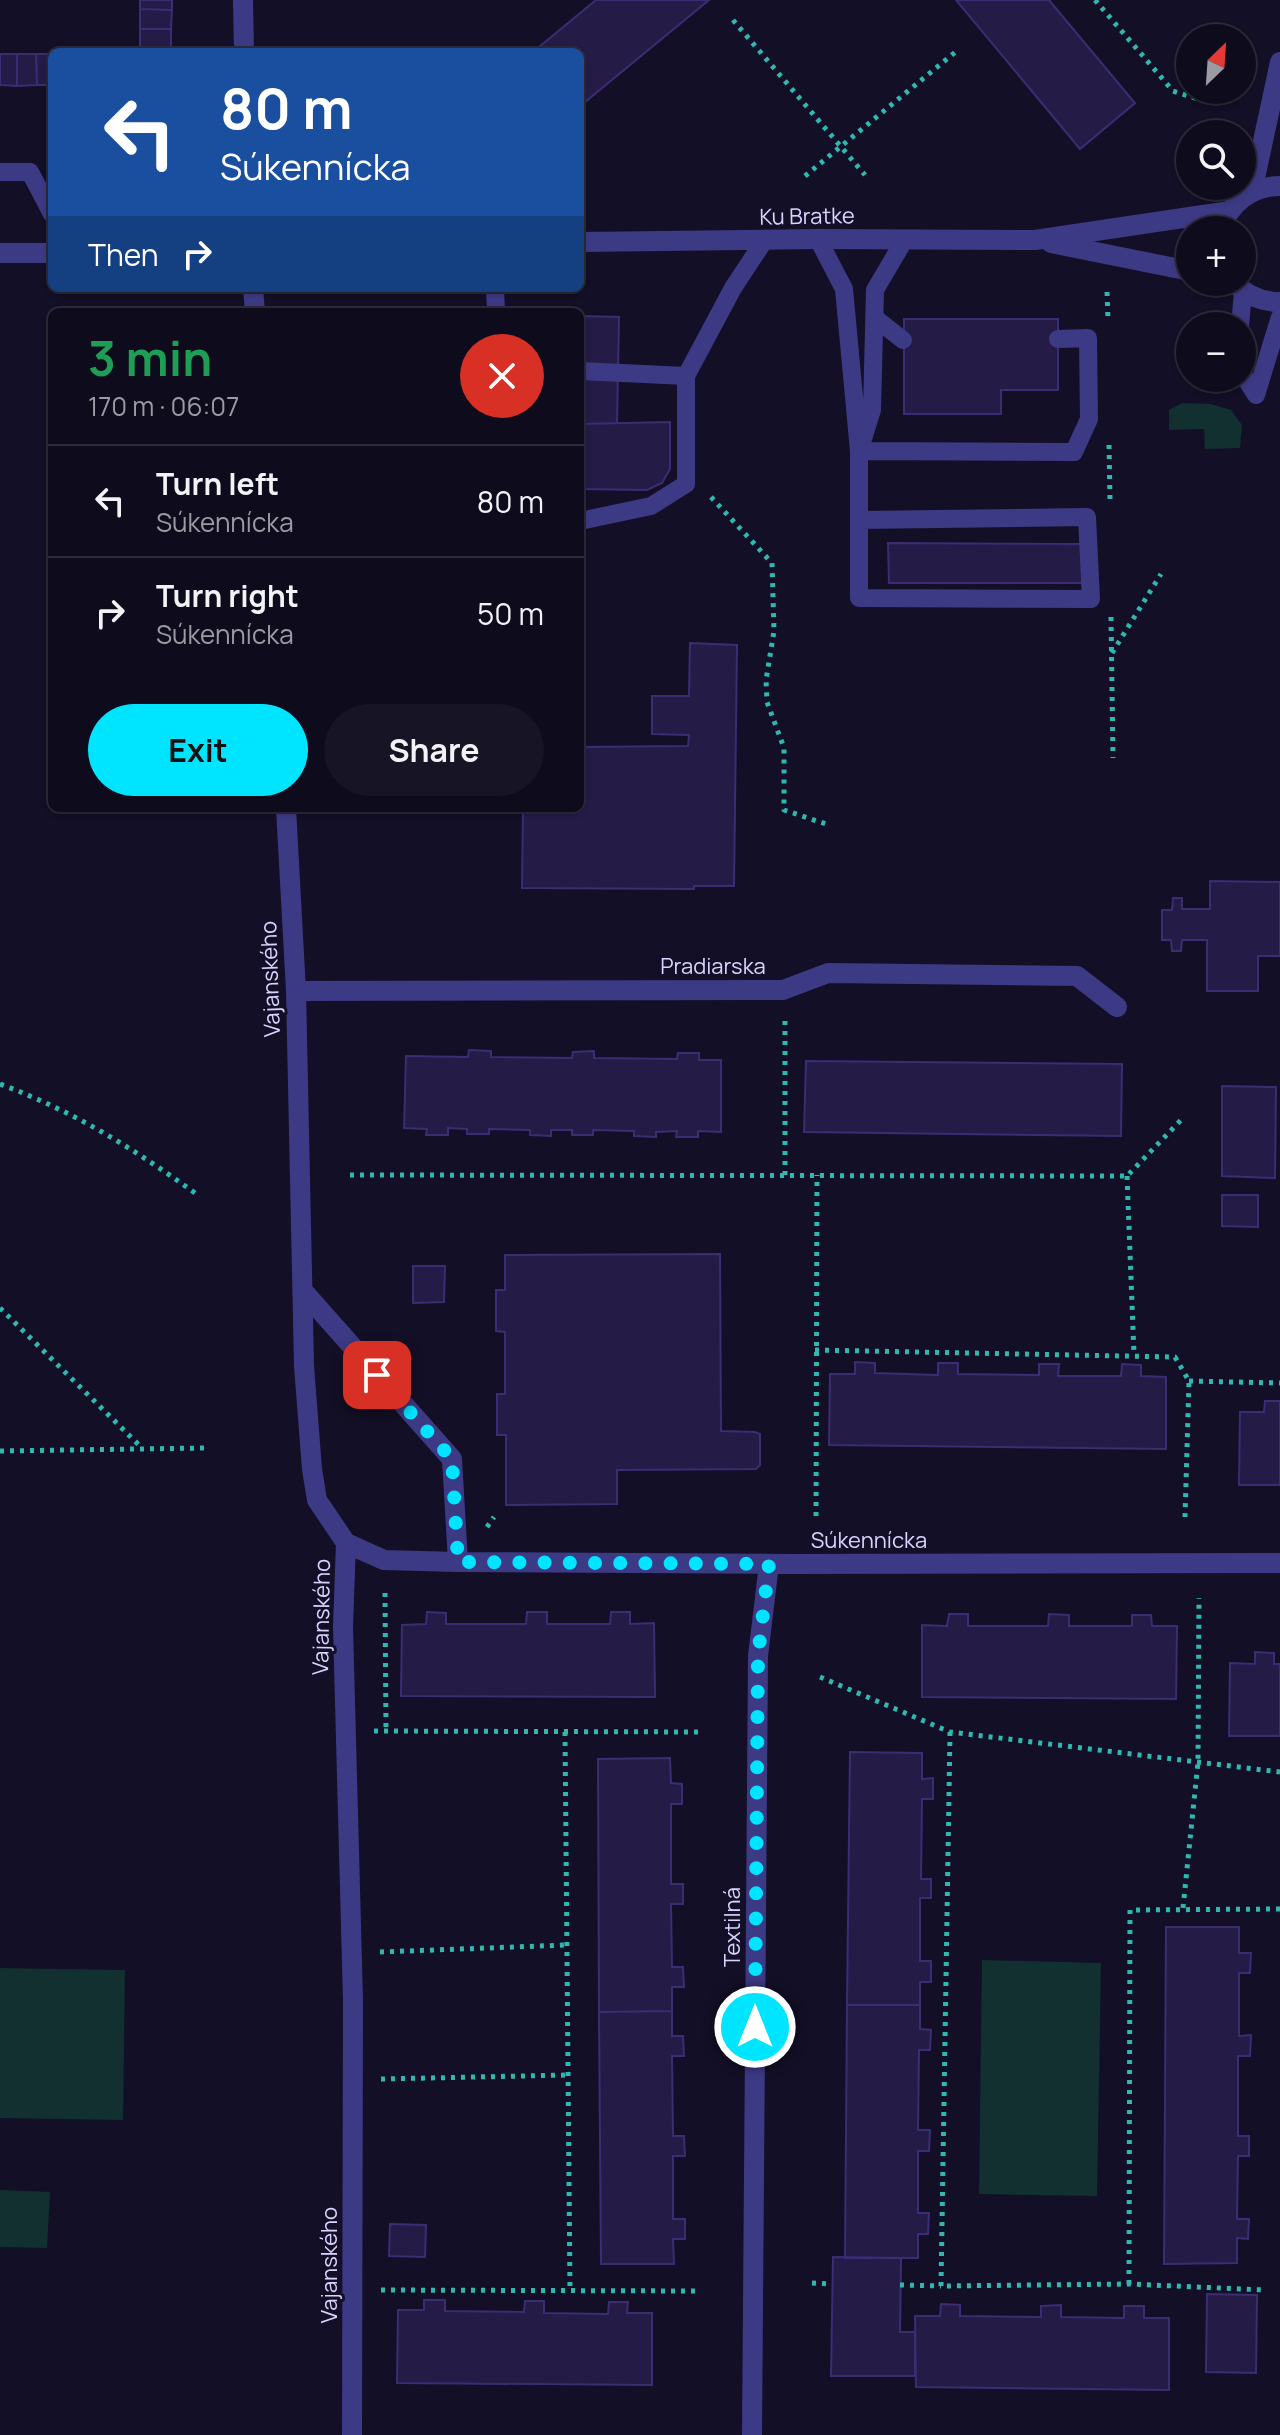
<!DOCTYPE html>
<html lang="en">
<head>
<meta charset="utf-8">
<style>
  :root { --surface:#0e0b1c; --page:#171425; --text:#f1f3f6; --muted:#9b9ba3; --line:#2e2b3b; --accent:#00e5ff }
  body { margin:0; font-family:Manrope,sans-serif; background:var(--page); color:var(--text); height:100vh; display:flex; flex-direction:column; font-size:30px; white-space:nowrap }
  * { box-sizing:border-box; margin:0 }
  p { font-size:26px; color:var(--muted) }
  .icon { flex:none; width:44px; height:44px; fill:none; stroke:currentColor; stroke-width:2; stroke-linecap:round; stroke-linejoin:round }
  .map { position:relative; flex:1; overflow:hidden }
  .details { position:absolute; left:48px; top:308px; width:536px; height:504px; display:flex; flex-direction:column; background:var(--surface); border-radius:12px; box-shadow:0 2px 6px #0004,0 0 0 2px var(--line) }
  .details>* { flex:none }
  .hud { position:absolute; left:48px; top:48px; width:536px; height:244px; border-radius:12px; box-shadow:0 2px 6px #0004,0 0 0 2px var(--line); background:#1a4fa0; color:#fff; overflow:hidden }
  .needle { width:52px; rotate:25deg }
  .tools { position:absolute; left:1176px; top:24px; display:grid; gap:16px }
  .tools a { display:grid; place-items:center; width:80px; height:80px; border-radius:50%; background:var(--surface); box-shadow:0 2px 6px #0004,0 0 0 2px var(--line); font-size:40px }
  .pin { position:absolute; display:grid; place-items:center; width:68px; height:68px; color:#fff; margin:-34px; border-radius:16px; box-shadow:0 4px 12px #0006 }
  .me { position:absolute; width:88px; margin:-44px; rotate:0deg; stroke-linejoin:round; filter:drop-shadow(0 0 6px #0008) }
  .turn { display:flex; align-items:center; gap:28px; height:168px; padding:0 40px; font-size:36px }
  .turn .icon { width:104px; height:104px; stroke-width:2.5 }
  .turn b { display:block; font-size:56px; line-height:68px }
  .then { display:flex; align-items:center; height:76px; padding:0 40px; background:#0003; gap:16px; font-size:30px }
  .round { display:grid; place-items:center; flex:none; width:84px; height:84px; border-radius:42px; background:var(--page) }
  .headline { display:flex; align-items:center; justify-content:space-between; height:136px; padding:0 40px }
  h1 { font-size:48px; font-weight:700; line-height:60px; color:#1e9e55 }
  .primary-button { display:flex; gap:16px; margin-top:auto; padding:16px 40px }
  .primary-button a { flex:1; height:92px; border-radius:48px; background:var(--accent); color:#111; font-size:32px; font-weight:700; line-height:92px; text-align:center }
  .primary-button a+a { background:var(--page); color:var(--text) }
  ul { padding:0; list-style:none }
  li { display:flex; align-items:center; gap:24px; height:112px; padding:0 40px; border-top:2px solid var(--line) }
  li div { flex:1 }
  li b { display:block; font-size:30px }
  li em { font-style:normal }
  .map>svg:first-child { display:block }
</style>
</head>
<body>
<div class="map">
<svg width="1280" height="2435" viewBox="0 0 1280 2435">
  <rect width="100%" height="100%" fill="#130f26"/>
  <path fill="#12302f" d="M1182,403l29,1 20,6 11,15 -2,23 -35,1 -1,-20 -35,1v-20z
    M982,1960l119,3 -4,233 -118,-2z
    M0,1968l125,2 -2,150 -123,-2z
    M0,2190l50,2 -3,56 -47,-1z"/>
  <path fill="#241b47" stroke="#3b2d73" stroke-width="2" d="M140,0h32v10l-32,-1z
    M596,0h113l-124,102 -5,-6v-44h-37l-4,-5z
    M956,0h93l86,103 -55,46z
    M140,9l32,1 -1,19h-31z
    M140,29h31v19h-31z
    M0,54h17v32l-17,-1z
    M17,54h19l1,31 -20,1z
    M36,54h16v31h-15z
    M580,316l39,1 -2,107h-37z
    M904,319h154v71h-57v24h-97z
    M670,422v47l-8,14 -15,7 -67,-1v-65z
    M888,543l194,1v39h-193z
    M690,643l47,2 -3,241h-40v3l-172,-1 1,-80h57v-61l108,-1 1,-11 -37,-1v-38h37z
    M1210,881l70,1v74h-22v35h-51v-51h-25l-1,11h-9l-1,-11h-9v-30h10l1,-12h9v11h28z
    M469,1050l22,1v6l81,1 1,-6 21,-1v7l83,1 1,-6h21v7h22v72l-23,-1v6h-22l1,-6 -21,1v5l-22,-1v-5l-41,-1v5h-21v-5h-21v6l-21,-1v-5l-41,-1v5h-22v-5l-19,-1v7h-22l1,-6 -23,-1 2,-72 62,1z
    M806,1061l316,3 -1,72 -317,-4z
    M1222,1086l54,1 -1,91 -53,-2z
    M1222,1195h36v32l-36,-1z
    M720,1254l1,177 34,1 5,2v31l-4,4 -139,1v34l-111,1v-70h-9v-41h8v-62l-9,-1v-41h9v-35z
    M413,1266h32l-1,36 -31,1z
    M855,1362l20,1v10l63,2v-12h20v11l81,1v-11h20l-1,12h63l1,-12 19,1v11l25,1v72l-337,-4 1,-71h25z
    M1265,1401h15v84h-41l1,-73h24z
    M427,1612l19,1v11h80l1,-12h20v12h63l1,-12h19v12l24,-1 1,74 -254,-1 1,-71 24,-1z
    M949,1614h19v12h80l1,-12 20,1v11h63v-11h19l1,11h25l-1,73 -254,-2v-72l25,1z
    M1255,1652l19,1v11h6v72h-51l1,-73 25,1z
    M850,1752l72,1v26l11,-1v21h-11l-1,80h10v19h-11v63h11v21h-11v23h-73z
    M670,1758l1,25 11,1v20h-11v80h12v20h-12l1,63h11l1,20h-12v24l-73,1 -1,-253z
    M1166,1927h73v26h12l-1,20h-11v63l12,-1 -1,21h-12v80h11v20h-11l-1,63h12l-1,20 -11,-1v25l-73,1z
    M847,2005h73v24l11,1 -1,20h-11l-1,80h12l-1,21h-11v62h11l-1,21h-10v24h-73z
    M672,2011v25h11l1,20h-12l1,80h11l1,20h-12v63h12v20h-12l1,25h-73l-2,-252z
    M390,2224l36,1 -1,32 -36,-1z
    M833,2257l68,1 -1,74h15v44h-84z
    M1207,2294l50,1 -1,78 -50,-1z
    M424,2300h21v11l79,1 1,-11h19v12l64,1 1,-12h19l-1,11h25v72l-255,-2 1,-73h26z
    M941,2304l19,1v11l81,1v-11l20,-1v12l63,1v-12h20v12h25v72l-253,-3 -1,-71h25z"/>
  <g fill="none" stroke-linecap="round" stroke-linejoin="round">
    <path stroke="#2fb8b0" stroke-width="5" stroke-dasharray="4 6" stroke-linecap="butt" d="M1095,0l78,91 28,9
      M733,20l132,155
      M805,176l154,-127
      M1107,292l1,27
      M1109,445l1,54
      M711,497l61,66 2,68 -8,49 1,22 17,46v62l45,15
      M1111,617l2,141
      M1112,653l49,-79
      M0,1084c75,28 131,63 195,109
      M350,1175l777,1 55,-57
      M785,1175v-159
      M1127,1176l7,179
      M0,1308l142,140
      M815,1350l360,7 14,24 -4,136
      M1189,1381l91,2
      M0,1451l204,-3
      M816,1516l1,-341
      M487,1527l7,-10
      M385,1593l1,138
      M820,1677l130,55 330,40
      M374,1731l330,1
      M565,1732l5,560
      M950,1732l-9,554 188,-2 136,6
      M1183,1908l15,-146 1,-164
      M380,1952l187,-7
      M381,2079l187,-4
      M812,2283l20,1
      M1129,2284l1,-374 150,-1
      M900,2285l41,1
      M381,2290l318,1"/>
    <path stroke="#3d3a85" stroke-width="18" d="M0,172h30l22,42
      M818,239l26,50 15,162v147l232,1 -4,-82 -228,3
      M495,288l1,24
      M875,318l28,22
      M1240,326l3,-34
      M580,371l106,5 47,-88 31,-47
      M1242,373l14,22
      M1256,395l24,-78
      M861,445l11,-35 3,-120 30,-51
      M859,451l215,1 15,-33 -1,-81 -30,1
      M580,521l71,-15 35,-22v-108"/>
    <path stroke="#3d3a85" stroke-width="20" d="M243,0l1,52
      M1252,192l28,-130
      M1221,230c8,-27 31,-44 59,-44
      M580,242l238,-3 217,1 195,-29
      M1051,243l139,28
      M0,253h52
      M1233,282c13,13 28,20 47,20
      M253,288l2,24
      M286,808l10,183 8,375 8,103 5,31 29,43 -3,84 10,374 -1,434
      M296,991l487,-1 45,-17 249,3 40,31
      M303,1291l149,168 6,103
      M346,1543l38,17 74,2 334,2 488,-1
      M752,2435l6,-779 11,-92"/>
  </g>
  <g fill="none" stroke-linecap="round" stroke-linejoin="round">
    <path stroke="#00e5ff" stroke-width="14" stroke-dasharray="0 25.2" d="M377,1375l75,84 6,103 311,2 -11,92 -3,371"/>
  </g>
  <g text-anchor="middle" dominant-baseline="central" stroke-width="6" stroke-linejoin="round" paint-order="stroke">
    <g font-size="22" fill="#d9d4ff" stroke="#130f26">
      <text transform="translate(807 216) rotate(-1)">Ku Bratke</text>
      <text x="713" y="966">Pradiarska</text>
      <text transform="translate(270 979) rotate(-92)">Vajanského</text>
      <text x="869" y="1540">Súkennícka</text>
      <text transform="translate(321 1617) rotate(-89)">Vajanského</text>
      <text transform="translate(732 1927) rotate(-90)">Textilná</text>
      <text transform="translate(329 2265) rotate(-90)">Vajanského</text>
    </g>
  </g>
</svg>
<div class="tools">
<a><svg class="needle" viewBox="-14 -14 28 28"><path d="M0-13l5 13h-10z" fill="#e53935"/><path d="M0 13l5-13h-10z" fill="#9b9ba3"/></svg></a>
<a><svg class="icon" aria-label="search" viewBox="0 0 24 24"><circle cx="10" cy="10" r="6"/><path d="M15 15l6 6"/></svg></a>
<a>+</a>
<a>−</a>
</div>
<div class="pin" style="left:377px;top:1375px;background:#d93025"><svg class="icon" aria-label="arrive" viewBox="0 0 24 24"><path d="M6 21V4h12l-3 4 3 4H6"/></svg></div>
<svg class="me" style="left:755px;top:2027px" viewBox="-20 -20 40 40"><circle r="17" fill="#00e5ff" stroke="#fff" stroke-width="3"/><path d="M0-11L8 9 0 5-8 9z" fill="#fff"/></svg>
<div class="hud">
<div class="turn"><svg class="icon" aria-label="left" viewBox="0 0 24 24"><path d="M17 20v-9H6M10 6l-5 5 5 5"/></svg><div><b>80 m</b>Súkennícka</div></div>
<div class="then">Then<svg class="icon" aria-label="right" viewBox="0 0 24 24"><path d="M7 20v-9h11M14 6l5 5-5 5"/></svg></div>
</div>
<section class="details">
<div class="headline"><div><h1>3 min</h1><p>170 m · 06:07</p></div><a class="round" style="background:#d93025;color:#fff"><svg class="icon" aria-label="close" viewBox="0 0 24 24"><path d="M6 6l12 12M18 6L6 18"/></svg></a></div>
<ul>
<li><svg class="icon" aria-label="left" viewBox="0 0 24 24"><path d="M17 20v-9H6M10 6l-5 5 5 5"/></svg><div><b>Turn left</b><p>Súkennícka</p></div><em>80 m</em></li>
<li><svg class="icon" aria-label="right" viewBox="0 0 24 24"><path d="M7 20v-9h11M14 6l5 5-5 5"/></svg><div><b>Turn right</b><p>Súkennícka</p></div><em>50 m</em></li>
</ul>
<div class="primary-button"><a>Exit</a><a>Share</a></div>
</section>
</div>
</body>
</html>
